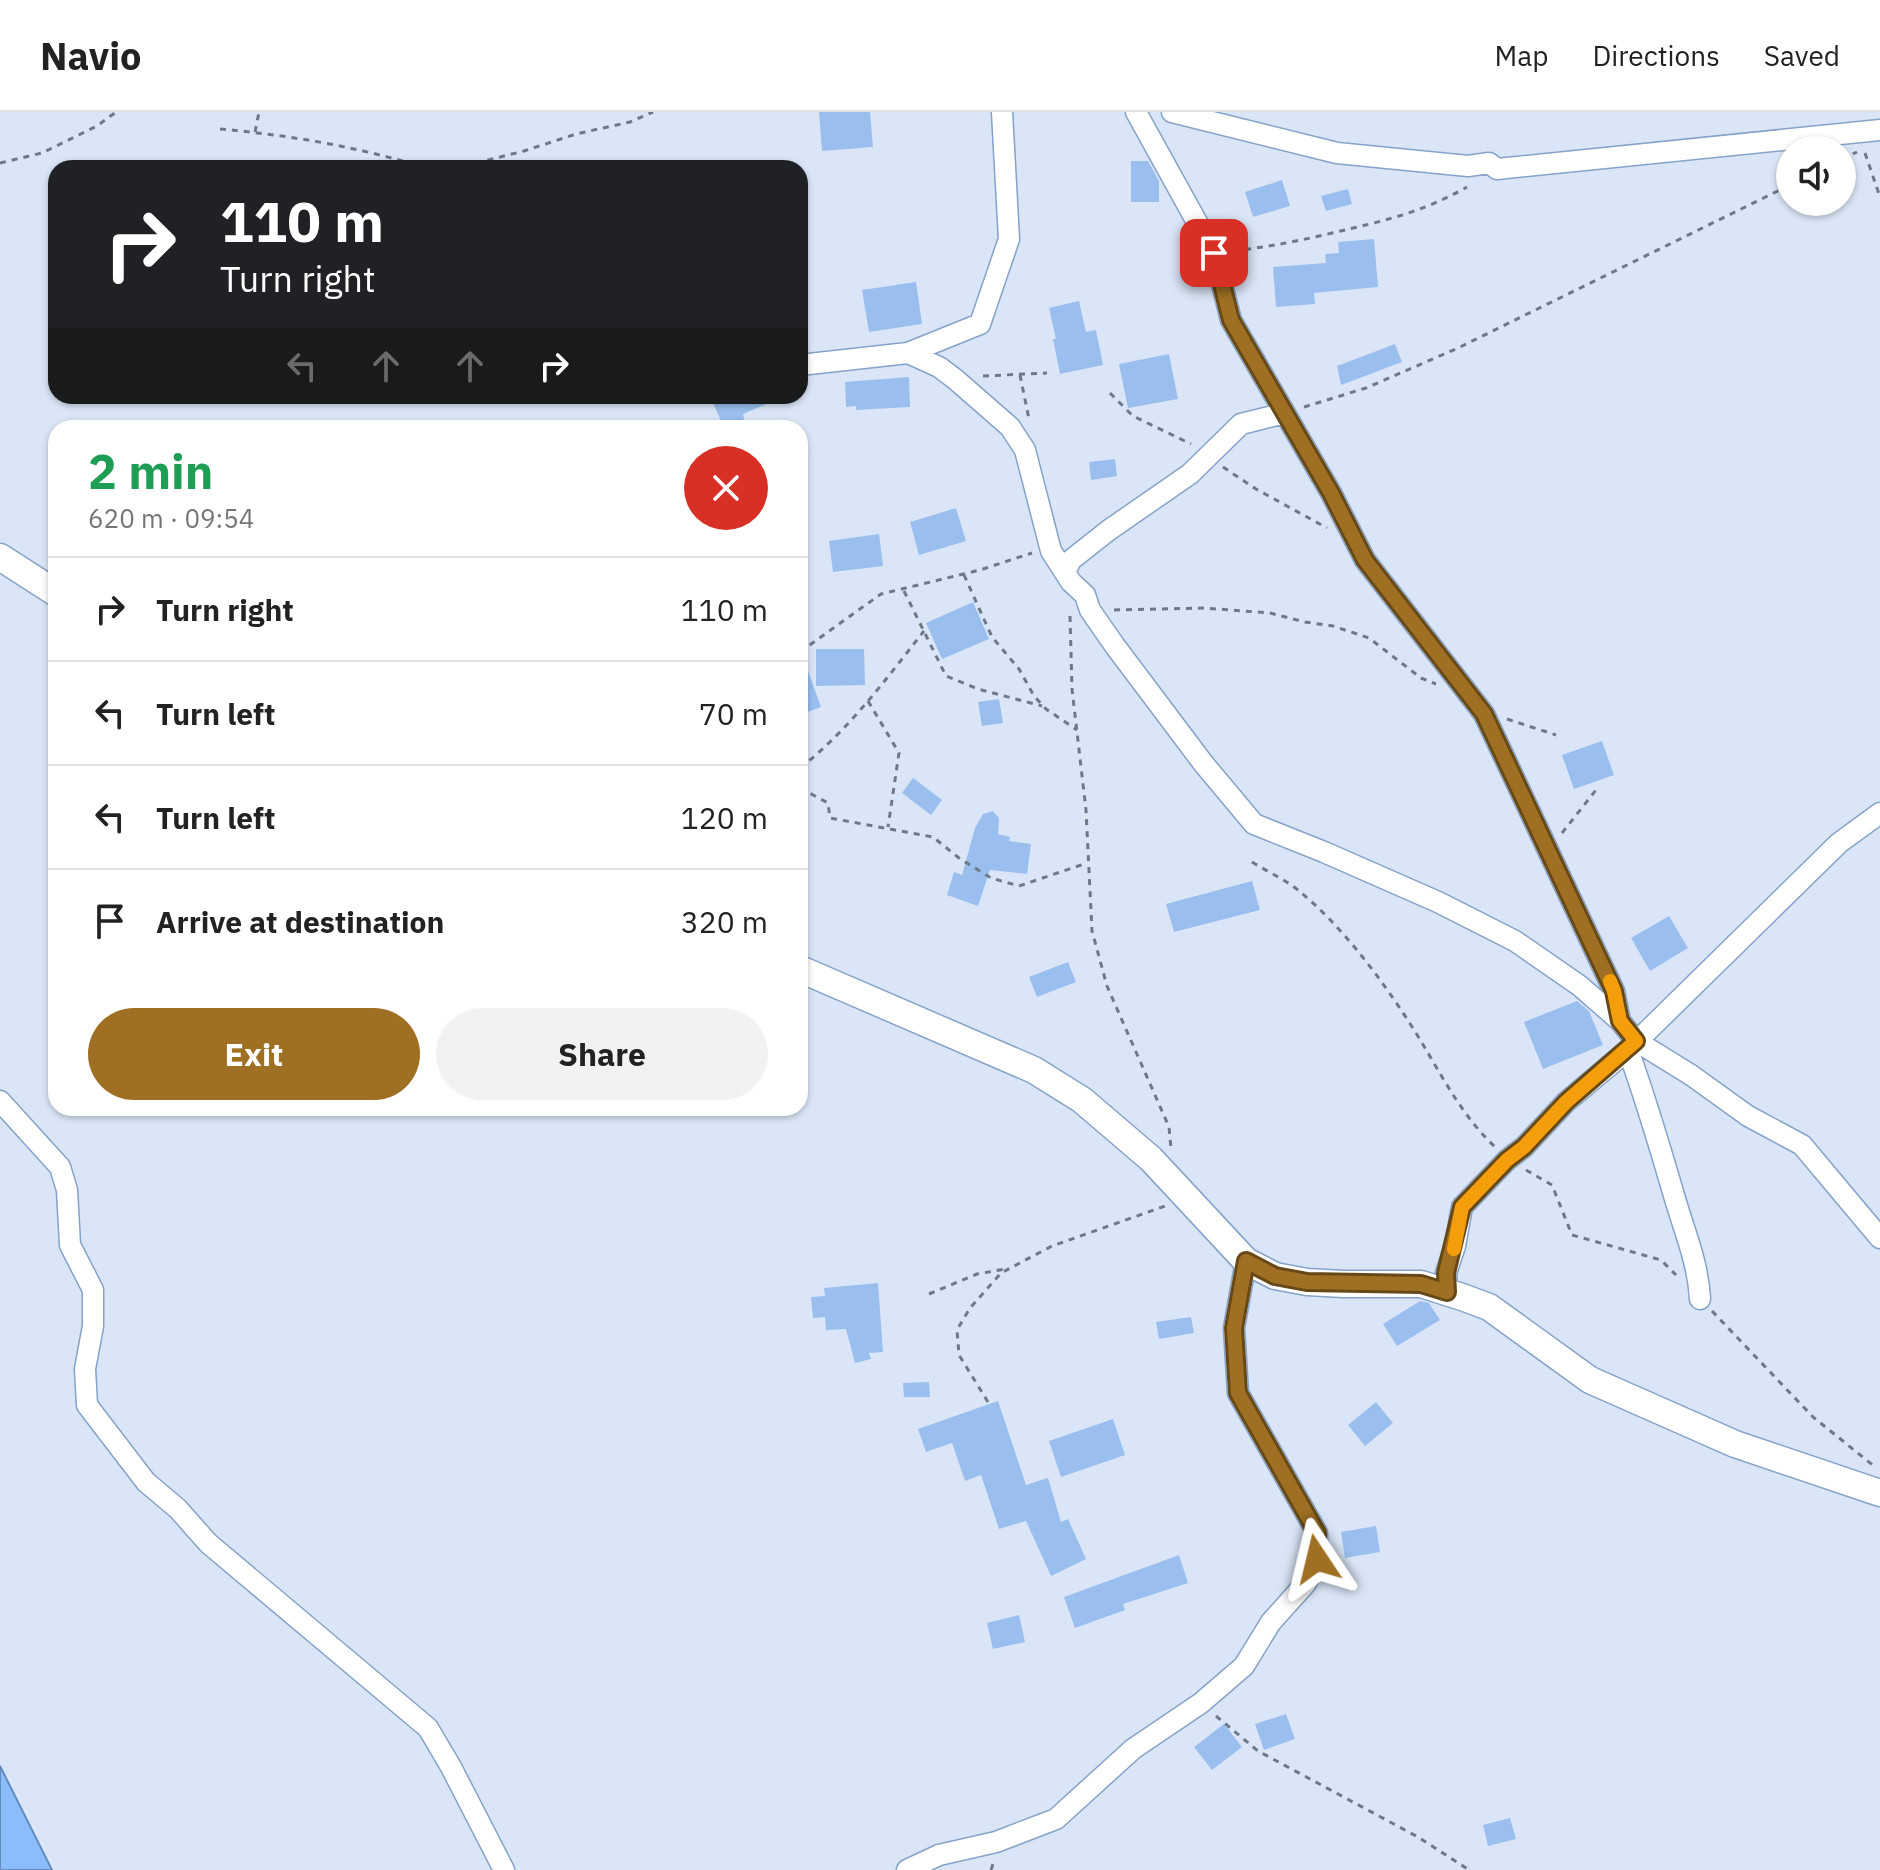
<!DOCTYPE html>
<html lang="en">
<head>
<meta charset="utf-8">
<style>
  :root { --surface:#fff; --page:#f2f2f2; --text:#222; --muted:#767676; --line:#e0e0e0; --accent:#9f7023 }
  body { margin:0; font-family:"IBM Plex Sans",sans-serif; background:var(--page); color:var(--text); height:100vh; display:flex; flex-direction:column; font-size:30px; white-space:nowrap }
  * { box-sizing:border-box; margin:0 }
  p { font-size:26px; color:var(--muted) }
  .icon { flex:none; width:44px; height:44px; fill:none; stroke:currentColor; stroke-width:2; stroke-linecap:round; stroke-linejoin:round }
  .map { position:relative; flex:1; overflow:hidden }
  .details { position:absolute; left:48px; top:308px; width:760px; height:696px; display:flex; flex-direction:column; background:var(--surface); border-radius:24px; box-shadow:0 2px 6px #0004 }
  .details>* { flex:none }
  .guide { position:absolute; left:48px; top:48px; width:760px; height:244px; border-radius:24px; box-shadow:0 2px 6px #0004; background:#202124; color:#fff; overflow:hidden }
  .buttons { position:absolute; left:1776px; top:24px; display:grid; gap:16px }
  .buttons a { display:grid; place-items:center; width:80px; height:80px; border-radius:50%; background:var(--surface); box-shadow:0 2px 6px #0004; font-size:40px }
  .pin { position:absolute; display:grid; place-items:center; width:68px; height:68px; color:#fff; margin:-34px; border-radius:16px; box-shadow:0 4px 12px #0006 }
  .me { position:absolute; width:88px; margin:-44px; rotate:350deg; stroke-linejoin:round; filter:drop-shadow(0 0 6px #0008) }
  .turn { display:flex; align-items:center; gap:28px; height:168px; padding:0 40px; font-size:36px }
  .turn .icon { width:104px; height:104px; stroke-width:2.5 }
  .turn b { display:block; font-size:56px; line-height:68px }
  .lanes { display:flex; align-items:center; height:76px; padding:0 40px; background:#0003; justify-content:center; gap:40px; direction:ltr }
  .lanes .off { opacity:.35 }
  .round { display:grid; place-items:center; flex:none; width:84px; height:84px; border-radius:42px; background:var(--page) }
  .summary { display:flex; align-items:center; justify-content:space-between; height:136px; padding:0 40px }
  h1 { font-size:48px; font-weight:700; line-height:60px; color:#1e9e55 }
  .primary-button { display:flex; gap:16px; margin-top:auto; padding:16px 40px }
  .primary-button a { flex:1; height:92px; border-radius:48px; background:var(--accent); color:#fff; font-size:32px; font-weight:700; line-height:92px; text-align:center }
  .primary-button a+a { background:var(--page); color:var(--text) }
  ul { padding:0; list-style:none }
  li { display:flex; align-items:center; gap:24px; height:104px; padding:0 40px; border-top:2px solid var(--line) }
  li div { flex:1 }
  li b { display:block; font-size:30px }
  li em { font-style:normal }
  header { display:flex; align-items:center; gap:48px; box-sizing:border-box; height:112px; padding:0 40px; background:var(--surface); border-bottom:2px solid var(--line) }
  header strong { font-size:38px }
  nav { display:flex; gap:44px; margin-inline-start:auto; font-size:28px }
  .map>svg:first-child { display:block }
</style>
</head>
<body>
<header>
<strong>Navio</strong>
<nav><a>Map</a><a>Directions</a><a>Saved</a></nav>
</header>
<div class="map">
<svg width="1880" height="1758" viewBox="0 0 1880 1758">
  <rect width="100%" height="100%" fill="#dae6f7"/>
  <path fill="#8bbdfd" stroke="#658bbc" stroke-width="2" d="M0,1654l52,104h-52z"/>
  <path fill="#9abfef" d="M819,0h51l3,35 -51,4z
    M1131,49h17l11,20v21h-28z
    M1282,68l8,26 -37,11 -8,-25z
    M1348,77l4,15 -26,7 -5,-15z
    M1374,127l4,48 -64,6 1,11 -39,3 -3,-40 53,-4 -1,-9 14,-1 -1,-11z
    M916,170l6,42 -53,8 -7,-42z
    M1079,189l7,31 10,-2 7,35 -43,9 -7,-35h3l-7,-31z
    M1395,232l7,18 -61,23 -4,-19z
    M1169,242l9,45 -50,9 -9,-44z
    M909,265l1,30 -54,3v-4l-10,1 -1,-25z
    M710,284h75l-42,18 3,14h-22z
    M1115,347l2,17 -26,4 -2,-18z
    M956,396l10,33 -47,14 -9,-33z
    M879,422l4,32 -50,6 -4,-31z
    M973,490l16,37 -47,20 -16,-36z
    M816,537h48l1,36 -49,1z
    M802,542l19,53 -21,8v-60z
    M999,587l4,24 -21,3 -4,-24z
    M1602,629l12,34 -40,14 -12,-34z
    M913,666l29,22 -11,15 -29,-22z
    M993,699l6,7 -1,16 12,3 -1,4 22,3 -4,30 -37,-4 -12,36 -31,-11 7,-23 8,3 13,-47 8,-14z
    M1252,769l8,29 -86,22 -8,-28z
    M1669,804l19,32 -38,23 -19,-33z
    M1068,850l8,20 -39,15 -8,-20z
    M1577,889l12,10 14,34 -60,24 -19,-47z
    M878,1171l5,69 -14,1 2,6 -16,4 -9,-34 -20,1 -1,-13 -12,1 -2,-21 14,-1 -1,-8z
    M1420,1189l9,2 11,17 -43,26 -14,-22z
    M1191,1205l3,16 -35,6 -3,-17z
    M929,1270l1,15h-26l-1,-14z
    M998,1289l28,84 22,-7 13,44 7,-3 18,40 -35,17 -25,-55 -27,8 -18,-54 -16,6 -13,-38 -26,9 -8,-23z
    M1376,1290l17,21 -28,23 -17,-21z
    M1113,1307l12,36 -64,22 -12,-36z
    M1376,1414l4,26 -35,6 -4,-26z
    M1179,1443l9,28 -65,21 2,6 -50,18 -11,-31z
    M1019,1503l6,27 -32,7 -6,-26z
    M1286,1602l9,25 -31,11 -9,-26z
    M1224,1612l18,23 -30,23 -18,-23z
    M1510,1706l6,21 -28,7 -5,-21z"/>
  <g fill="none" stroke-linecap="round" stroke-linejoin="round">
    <defs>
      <path id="minor" d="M1136,0l78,141 17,67 100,173 34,67 119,154 130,277 6,30
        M1172,0l165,41 131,13 21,-3 8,6 383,-39
        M908,241l31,14 16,12 55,48 15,23 26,101 20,31 14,13 5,15 25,36 88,117 51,61 70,28 114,50 77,39 65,45 40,35 16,20 55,34 57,41 54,29 78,93
        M800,253l108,-12 72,-29 29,-85 -7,-127
        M1065,460l6,-12 38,-30 81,-56 51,-50 44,-11
        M1628,938c17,47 31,94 45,142 10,36 25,69 27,107
        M0,989l60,66 7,23 3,55 23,45v36l-8,43 2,36 59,77 32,27 30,34 220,185 23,39 53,103
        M1447,1180l-1,-19 9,-27 7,-39 45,-47 17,-13 42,-45 62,-52 211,-207 41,-30
        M907,1758l32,-15 57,-13 60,-23 77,-70 68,-46 43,-37 27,-44 35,-39 11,-24v-26l-79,-140 -4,-65 12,-67"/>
      <path id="tertiary" d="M0,445l56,36
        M800,857l234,101 48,30 69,59 95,102 29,15 32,6 37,2h77l41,13 27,10 101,73 145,64 145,49"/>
    </defs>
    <use href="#minor" stroke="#85a2c8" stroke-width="23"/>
    <use href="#tertiary" stroke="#85a2c8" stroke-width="29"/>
    <path stroke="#6d7988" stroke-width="3" stroke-dasharray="6 6" stroke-linecap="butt" d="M220,17c68,6 140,18 206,39
      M255,20l4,-20
      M1865,41l15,44
      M1842,47l15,-7
      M0,51l42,-10 55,-27 19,-14
      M442,56l1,-3 33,-2 48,-12 52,-17 54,-12 23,-10
      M1233,139c34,-4 66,-10 99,-18 51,-12 89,-20 135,-46
      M1020,263l9,44
      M983,264l64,-3
      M1110,281l23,23 58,28
      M1304,295l62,-19 92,-40 332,-163
      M1223,355l33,22 71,39
      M964,463l28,62 27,32 15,27 12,13 31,21
      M904,479l42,85 32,13 64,17
      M1114,498l90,-2 66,5 35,9 28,4 36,12 52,40 15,6
      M1070,504l2,73 14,121 6,121 15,55 62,141 2,21
      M800,540l81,-58 99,-24 52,-17
      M868,589l31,52 -11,74
      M1507,607l49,16
      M800,656c49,-38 86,-89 124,-137
      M800,676l28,15 2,15 103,19 26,21 32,20 28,8 68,-23
      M1562,721l34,-43
      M1252,750c16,10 34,18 47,29 41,33 81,86 110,131 28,43 48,89 86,125
      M1526,1058l26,15 20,50 89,25 15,15
      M929,1182l48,-20 29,-5
      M1712,1199l101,106 61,49
      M988,1290l-29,-47 -2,-25 13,-22 31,-35 51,-27 113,-40
      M1216,1604l42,35 160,86 51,33
      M991,1758l3,-9"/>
    <use href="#minor" stroke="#fff" stroke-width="20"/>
    <use href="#tertiary" stroke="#fff" stroke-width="26"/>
  </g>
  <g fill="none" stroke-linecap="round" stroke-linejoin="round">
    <defs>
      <path id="route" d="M1214,141l17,67 100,173 34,67 119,154 130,277 6,30 16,20 -70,61 -42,45 -17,13 -45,47 -16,66 1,19 -26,-8 -114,-2 -32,-6 -29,-15 -12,67 4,65 79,140v26"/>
    </defs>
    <use href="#route" stroke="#674917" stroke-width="20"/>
    <use href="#route" stroke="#9f7023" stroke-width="14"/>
    <path stroke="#f59e0b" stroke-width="14" d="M1454,1137l8,-42 45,-47 17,-13 42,-45 70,-61 -16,-20 -6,-30 -4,-10"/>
  </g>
</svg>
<div class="buttons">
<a><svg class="icon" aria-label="sound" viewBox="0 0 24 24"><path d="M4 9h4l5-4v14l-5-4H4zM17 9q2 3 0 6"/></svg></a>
</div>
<div class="pin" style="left:1214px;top:141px;background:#d93025"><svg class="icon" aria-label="arrive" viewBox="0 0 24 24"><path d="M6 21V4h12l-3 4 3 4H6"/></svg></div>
<svg class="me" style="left:1317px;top:1447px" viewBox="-20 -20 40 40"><path d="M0-17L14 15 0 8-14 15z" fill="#9f7023" stroke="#fff" stroke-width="4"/></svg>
<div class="guide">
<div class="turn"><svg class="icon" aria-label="right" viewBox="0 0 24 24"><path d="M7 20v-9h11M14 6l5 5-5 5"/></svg><div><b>110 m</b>Turn right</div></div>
<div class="lanes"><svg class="icon off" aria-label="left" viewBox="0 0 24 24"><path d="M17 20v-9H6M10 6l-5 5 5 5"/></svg><svg class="icon off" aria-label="ahead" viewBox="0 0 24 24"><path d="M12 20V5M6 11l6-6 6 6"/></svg><svg class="icon off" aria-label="ahead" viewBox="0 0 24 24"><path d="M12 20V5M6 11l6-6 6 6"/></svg><svg class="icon" aria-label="right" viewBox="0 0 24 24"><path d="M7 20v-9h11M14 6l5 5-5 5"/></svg></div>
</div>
<section class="details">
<div class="summary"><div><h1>2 min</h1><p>620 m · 09:54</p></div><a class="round" style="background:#d93025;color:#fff"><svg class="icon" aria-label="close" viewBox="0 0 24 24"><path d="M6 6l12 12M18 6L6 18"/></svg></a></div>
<ul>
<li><svg class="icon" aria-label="right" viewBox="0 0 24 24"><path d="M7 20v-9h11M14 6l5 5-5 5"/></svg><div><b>Turn right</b></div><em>110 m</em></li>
<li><svg class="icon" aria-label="left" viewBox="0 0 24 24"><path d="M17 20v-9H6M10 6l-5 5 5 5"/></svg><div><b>Turn left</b></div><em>70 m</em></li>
<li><svg class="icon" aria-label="left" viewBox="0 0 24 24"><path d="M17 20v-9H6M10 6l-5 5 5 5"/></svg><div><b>Turn left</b></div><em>120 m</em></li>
<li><svg class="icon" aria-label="arrive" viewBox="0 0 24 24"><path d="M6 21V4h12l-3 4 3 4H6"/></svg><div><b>Arrive at destination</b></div><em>320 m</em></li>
</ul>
<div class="primary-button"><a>Exit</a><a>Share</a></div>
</section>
</div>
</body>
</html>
